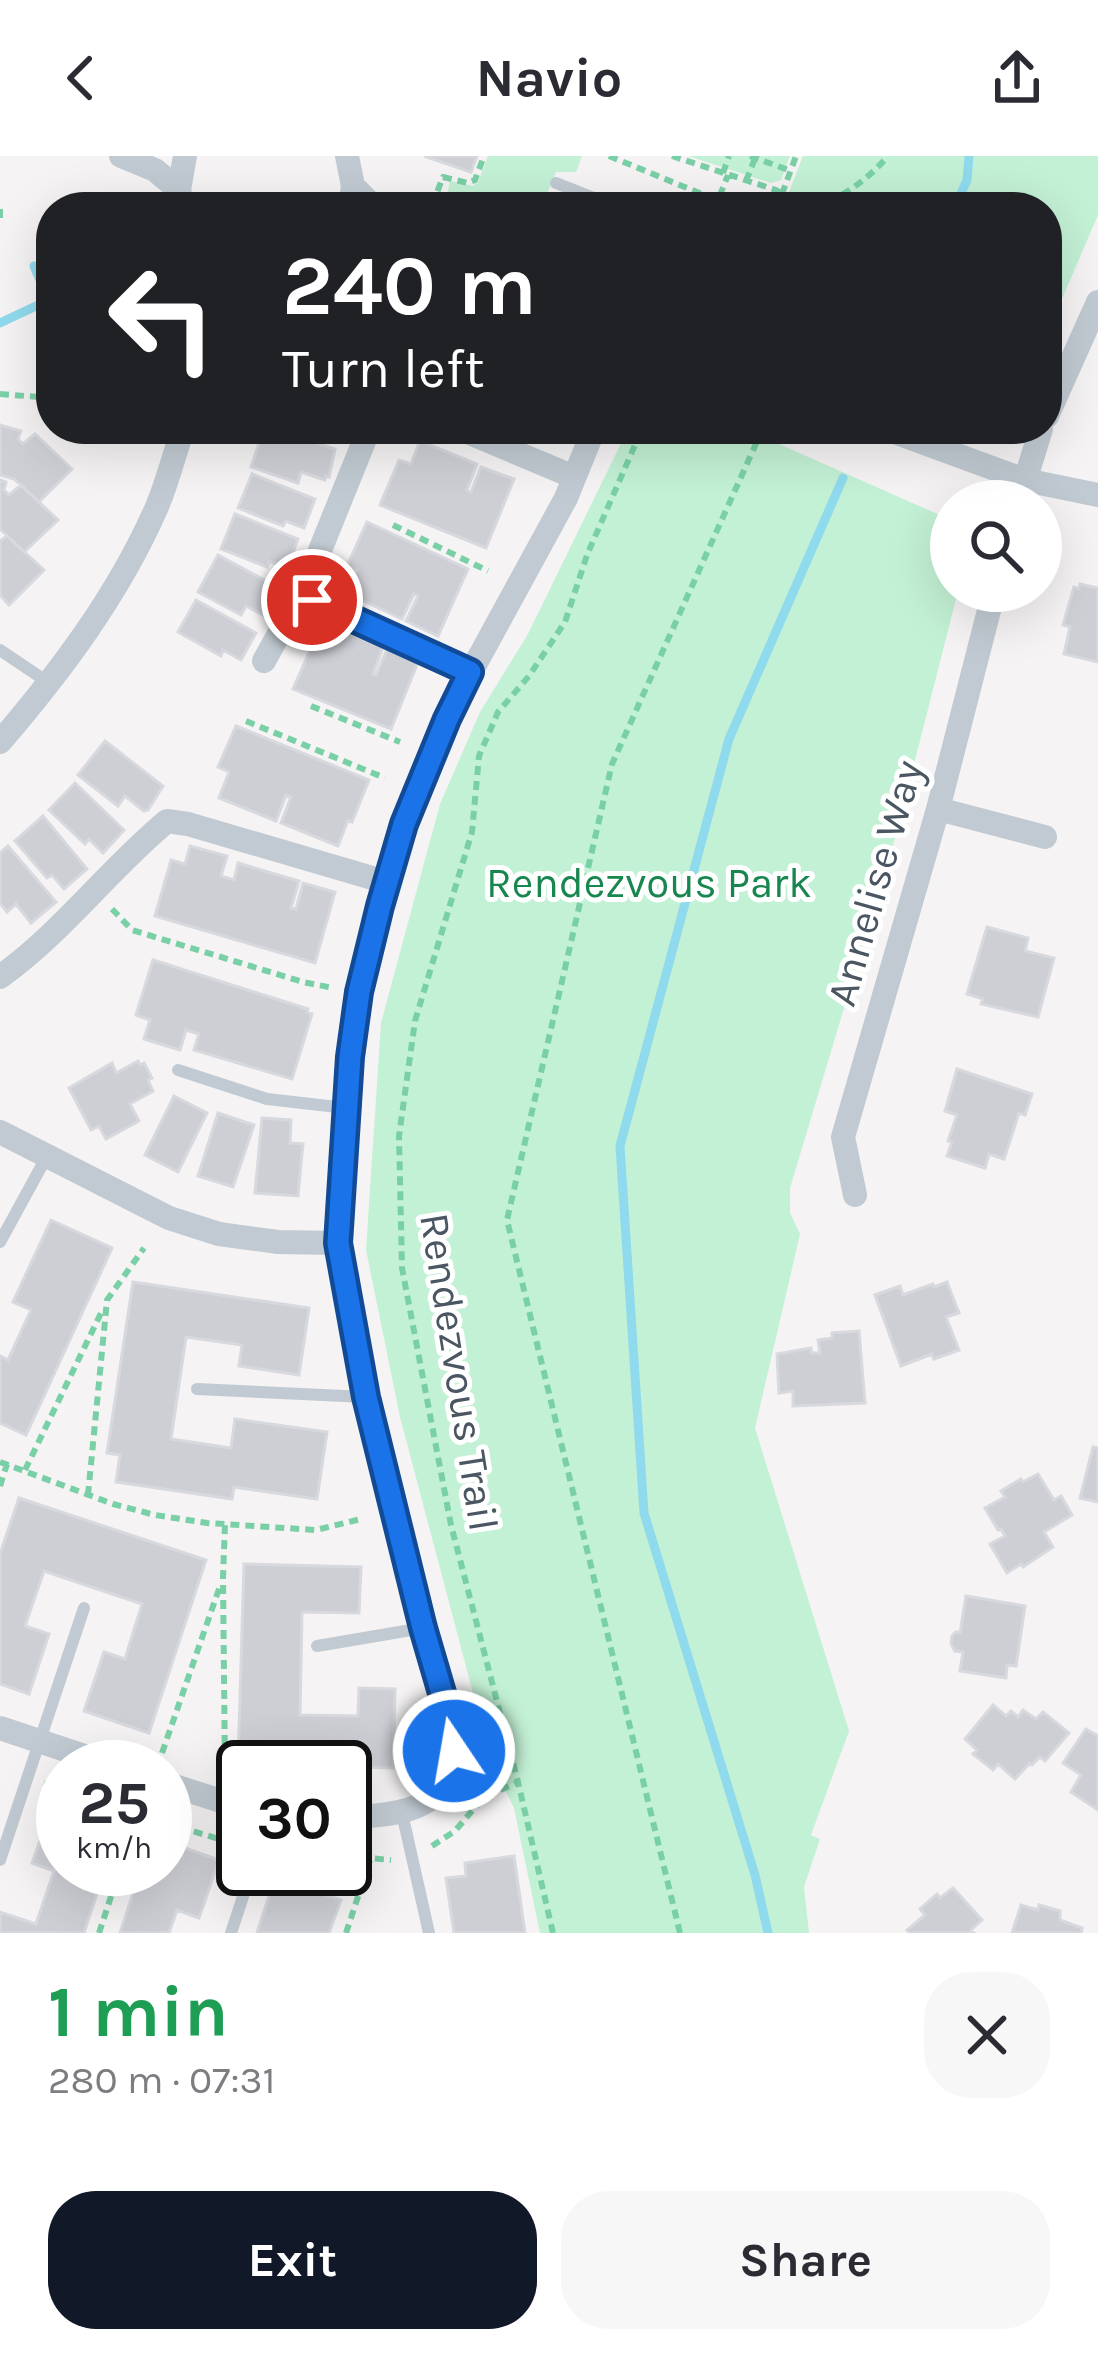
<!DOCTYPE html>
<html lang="en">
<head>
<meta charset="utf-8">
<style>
  :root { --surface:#fff; --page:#f7f7f7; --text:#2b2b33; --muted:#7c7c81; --accent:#111827 }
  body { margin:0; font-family:Karla,sans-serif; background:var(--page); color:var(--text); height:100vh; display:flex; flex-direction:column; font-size:45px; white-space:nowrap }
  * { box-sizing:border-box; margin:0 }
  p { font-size:39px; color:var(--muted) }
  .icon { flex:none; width:66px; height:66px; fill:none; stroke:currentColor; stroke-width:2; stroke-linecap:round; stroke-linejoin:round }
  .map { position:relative; height:1777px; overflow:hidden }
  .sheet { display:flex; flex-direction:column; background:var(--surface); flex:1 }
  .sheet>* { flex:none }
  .banner { position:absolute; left:36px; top:36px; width:1026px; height:252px; border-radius:48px; box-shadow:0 12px 48px #0002; background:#202124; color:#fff; overflow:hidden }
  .controls { position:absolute; left:930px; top:324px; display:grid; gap:24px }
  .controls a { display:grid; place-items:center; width:132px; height:132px; border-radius:50%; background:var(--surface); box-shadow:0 12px 48px #0002; font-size:60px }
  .speed { position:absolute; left:36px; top:1584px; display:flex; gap:24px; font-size:60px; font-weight:700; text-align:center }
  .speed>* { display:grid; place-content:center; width:156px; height:156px; border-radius:50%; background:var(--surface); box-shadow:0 12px 48px #0002; line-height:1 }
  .speed small { font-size:30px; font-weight:400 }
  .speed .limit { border:6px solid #111; border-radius:18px; background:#fff; color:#111 }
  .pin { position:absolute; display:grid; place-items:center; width:102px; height:102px; color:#fff; margin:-51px; border:6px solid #fff; border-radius:50%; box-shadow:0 3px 12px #0007 }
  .me { position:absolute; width:132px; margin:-66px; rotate:348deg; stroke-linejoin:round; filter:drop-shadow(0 0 9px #0008) }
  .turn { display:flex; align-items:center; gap:42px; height:252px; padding:0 48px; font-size:54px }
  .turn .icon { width:156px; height:156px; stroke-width:2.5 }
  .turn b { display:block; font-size:84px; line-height:102px }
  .round { display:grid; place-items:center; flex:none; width:126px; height:126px; border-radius:48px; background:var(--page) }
  .summary { display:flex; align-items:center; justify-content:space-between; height:204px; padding:0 48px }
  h1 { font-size:72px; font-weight:700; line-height:90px; color:#1e9e55 }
  .action { display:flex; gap:24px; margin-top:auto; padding:24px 48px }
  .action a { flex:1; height:138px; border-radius:48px; background:var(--accent); color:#fff; font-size:48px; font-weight:700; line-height:138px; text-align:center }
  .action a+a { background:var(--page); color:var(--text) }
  header { display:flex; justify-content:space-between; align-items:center; height:156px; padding:0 48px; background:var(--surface); font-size:54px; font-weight:700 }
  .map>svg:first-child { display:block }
</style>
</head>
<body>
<header><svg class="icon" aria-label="back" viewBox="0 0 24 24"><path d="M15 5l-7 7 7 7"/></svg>Navio<svg class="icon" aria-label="share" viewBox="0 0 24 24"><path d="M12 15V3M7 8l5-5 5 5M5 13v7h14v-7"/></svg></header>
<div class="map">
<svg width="1098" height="1777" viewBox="0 0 1098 1777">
  <rect width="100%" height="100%" fill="#f5f3f3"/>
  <path fill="#c3f1d5" d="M488,0h94l-6,16h-20l-10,24 14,7 1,4h-109l-7,-3 5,-23 23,5 5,-4z
    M688,0h102l-9,24 -10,3z
    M803,0h295v59l-51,119v-127h-325l6,-13 59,3z
    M628,273h117l206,91v71h7l-62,244 -106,353v25l10,21 -45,194 94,303 -38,104 9,4 -16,48 5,46h-269l-26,-125 -23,-47 -91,-344 -34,-167 15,-227 59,-219 40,-92 48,-78z"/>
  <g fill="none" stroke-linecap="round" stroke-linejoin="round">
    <path stroke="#90daee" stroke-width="9" d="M955,51l12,-27 2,-24
      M34,110l6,14 11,6
      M0,167l51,-24
      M768,1777l-13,-58 -111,-362 -24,-367 109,-407 114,-261"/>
  </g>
  <path fill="#cdcfd5" stroke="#d7d9de" stroke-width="3" d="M424,0h53l-6,16z
    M0,269l21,6 -3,8 5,5 12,-10 37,35 -33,33 -25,-23 -14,-4z
    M264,273h9l62,20 -6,28 -3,-1 -1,4 -24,-8 -3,11 -47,-16z
    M420,285l57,23 -10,26 4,2 10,-25 33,12 -28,69 -106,-43 19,-45 12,4z
    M252,318l63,25 -11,29 -18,-7 -3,5 -45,-18z
    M0,324l6,2 -2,8 5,5 12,-10 37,35 -34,32 -24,-23z
    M235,358l63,25 -11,29 -18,-7 -2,6 -46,-18z
    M367,366l101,47 -30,67 -32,-15 12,-25 -4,-2 -12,25 -55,-26 10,-23 -10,-4z
    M7,380l37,34 -35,35 -9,-10v-54z
    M218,399l65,35 -6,9 3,2 -8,15 -3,-2 -2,3 -21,-11 -5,9 -43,-23z
    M1080,428l18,4v74l-34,-8 6,-27 -7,-2 11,-38 5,2z
    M196,444l60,33 -15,27 -18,-10 -2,6 -43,-24z
    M325,467l58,24 -10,27 3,1 11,-26 31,13 -27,67 -98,-40 18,-41 3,1z
    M236,570l133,54 -17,42 -4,-2 -10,26 -57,-23 10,-26 -5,-2 -10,26 -57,-23 10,-26 -11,-5z
    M105,585l58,45 -15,24 -4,1 -19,-15 -7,10 -40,-31z
    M75,627l49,47 -21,23 -14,-14 -4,5 -36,-34z
    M43,660l44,53 -23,20 -12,-14 -5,3 -32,-37z
    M8,690l48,56 -25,21 -15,-19 -9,8 -7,-9v-50z
    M190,690l37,10 -6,20 13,4 4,-17 61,18 -8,27 5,1 7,-26 32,9 -20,71 -160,-47 16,-56 14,4z
    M987,771l41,11 -3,13 29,7 -16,59 -57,-13 2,-5 -16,-5z
    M153,804l155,49 -1,3 5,2 -20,65 -98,-29 5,-16 -13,-4 -6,20 -36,-11 6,-19 -14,-5z
    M138,905l2,4 4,-2 8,15 -4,2 5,11 -23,13 9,17 -33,18 -7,-13 -8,4 -22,-42 43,-25 4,10z
    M957,913l75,25 -7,21 -6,-2 -15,46 -15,-5 -4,14 -38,-12 5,-14 -4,-1 9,-26 -12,-4z
    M174,940l33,17 -29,59 -33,-17z
    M218,957l36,12 -21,62 -35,-11z
    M262,962l29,2 -1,23 13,1 -5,52 -43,-3z
    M51,1064l61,28 -86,187 -26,-12v-67l8,4 23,-50 -18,-8z
    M133,1126l176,26 -10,67 -60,-9 3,-21 -56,-8 -15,102 60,9 4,-29 92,13 -10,67 -83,-12 -2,12 -116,-17 4,-27 -13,-2z
    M947,1126l12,31 -13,4 13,33 -25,9 -2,-5 -31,12 -26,-71 25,-9 3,9 30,-11 1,3z
    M859,1175l6,72 -72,3v-15l-14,2 -2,-39 34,-6v5h9l-2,-13 14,-2v-5z
    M1093,1291l5,1v54l-18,-4z
    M1038,1318l16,26 7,-4 11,19 -28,17 9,15 -30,20 -2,-3 -14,9 -17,-29 15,-8 -4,-7 -3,1 -13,-22 20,-11 -4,-6 20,-12 2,3z
    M19,1342l187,62 -57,173 -65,-22 20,-59 21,7 17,-55 -98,-33 -19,55 24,8 -20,60 -29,-10v-130z
    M244,1408l117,3 -2,46 -57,-1 -2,103 58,1 1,-28 36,1 -2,79 -155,-4z
    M966,1440l59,10 -9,60 -9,-1 -1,13 -46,-7 3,-19 -8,-1 -4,-7 1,-8 4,-4 4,1z
    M993,1549l13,11 5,-5 7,6 5,-7 13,9 7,-7 26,21 -24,28 -5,-4 -8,8 -2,-2 -15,16 -17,-15 -5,6 -20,-16 4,-4 -12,-11z
    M1086,1573l12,7v74l-27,-18 10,-17 -18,-12z
    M53,1648l10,3v62h42l-21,64h-84v-21l36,12 18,-53 -22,-8z
    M165,1685l54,19 -20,58 -22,-8 -8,23h-49l21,-64h24z
    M514,1700l11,77h-71l-8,-55 20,-2 -1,-13z
    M275,1722l66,22 -12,33h-72z
    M953,1732l29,32 -11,10 3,3h-64l-3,-3 18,-15 -5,-6 17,-15 3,4z
    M1021,1749l17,5 1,-5 21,6v9l22,8 -1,5h-69z"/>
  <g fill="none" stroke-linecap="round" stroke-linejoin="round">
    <path stroke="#7ad0a6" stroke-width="6" stroke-dasharray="9 6" stroke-linecap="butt" d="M609,0l105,43 6,-4 8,-20
      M672,0l104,34 11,8 5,9
      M750,0l41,15
      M723,17l6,-17
      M746,25l10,-25
      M782,38l14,-38
      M432,49l11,-28 25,6 7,-3 9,-24
      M815,51c30,-11 52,-27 73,-51
      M0,53v12
      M0,238l51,4
      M393,369l95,46
      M311,550l89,36
      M246,565l139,57
      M112,753l20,21 171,52 30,6
      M0,1306l113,42 42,11 52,8 109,7 45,-11
      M25,1314l78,-161
      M0,1330l7,-22
      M88,1339l19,-195 37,-52
      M162,1597l58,-167
      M225,1618l-2,-197 2,-53
      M44,1627l19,6
      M165,1667l78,23
      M432,1690l23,-15 28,-33 35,-16
      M345,1700l46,4
      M99,1777l21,-64
      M346,1777l24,-73
      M553,1777l-35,-151 -67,-257 -49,-257 -3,-132 16,-115 57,-189 7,-76 19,-44 31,-36 36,-54 22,-67 55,-126
      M680,1777l-173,-713 105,-456 147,-327"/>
    <path stroke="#c1cad2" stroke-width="12" d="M556,27l61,24
      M0,494l49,33
      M178,914l89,29 79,9
      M0,1086l47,-86
      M197,1233l168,8
      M317,1490l106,-18
      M402,1657l27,120
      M0,1704l84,-252
      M231,1777l21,-64"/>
    <path stroke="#c1cad2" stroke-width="24" d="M121,0l34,14 24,20
      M347,0l6,30 -3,21
      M353,30l21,21
      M183,51l-4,-17 6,-34
      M1047,260l51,-114
      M369,273l-63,156 6,15 159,72
      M460,273l114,48
      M886,273l139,51 73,15
      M1019,345l22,-72
      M264,505l42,-76
      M0,586c61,-71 118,-147 156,-233 11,-25 18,-54 27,-80
      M938,653l107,28
      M0,821c63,-45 109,-108 167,-156l21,3 198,58
      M0,976l169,86 50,16 59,8 60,1
      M855,1039l-12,-58 95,-328 56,-218
      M0,1572l117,39
      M165,1627l78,25
      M345,1662c61,-4 111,-7 109,-84l-31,-106 -57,-231 -28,-154 12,-186 9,-65 27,-110 38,-111 47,-99 95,-174 28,-69"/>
  </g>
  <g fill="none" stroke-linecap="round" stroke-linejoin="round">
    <defs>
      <path id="route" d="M312,444l158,72 -23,47 -43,105 -24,82 -21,86 -9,65 -12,186 28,154 57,231 31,106v17"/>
    </defs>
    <use href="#route" stroke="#114b97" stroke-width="30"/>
    <use href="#route" stroke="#1a73e8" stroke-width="21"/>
  </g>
  <g text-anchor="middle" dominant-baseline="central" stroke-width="10" stroke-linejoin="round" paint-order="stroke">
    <g font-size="42" fill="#17864f" stroke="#fff">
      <text x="649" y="727">Rendezvous Park</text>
    </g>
    <g font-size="42" fill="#4a5661" stroke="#fff">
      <text transform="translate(875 727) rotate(-74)">Annelise Way</text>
      <text transform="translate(459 1216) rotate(81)">Rendezvous Trail</text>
    </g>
  </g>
</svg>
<div class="controls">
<a><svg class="icon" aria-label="search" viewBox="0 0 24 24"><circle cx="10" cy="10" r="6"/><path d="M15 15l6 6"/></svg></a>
</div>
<div class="speed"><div>25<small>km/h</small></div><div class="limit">30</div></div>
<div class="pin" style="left:312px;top:444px;background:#d93025"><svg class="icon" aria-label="arrive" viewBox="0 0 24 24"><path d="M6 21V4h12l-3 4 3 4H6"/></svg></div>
<svg class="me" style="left:454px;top:1595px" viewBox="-20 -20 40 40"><circle r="17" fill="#1a73e8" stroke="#fff" stroke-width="3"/><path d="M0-11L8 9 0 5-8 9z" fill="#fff"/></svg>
<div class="banner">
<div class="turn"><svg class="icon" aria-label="left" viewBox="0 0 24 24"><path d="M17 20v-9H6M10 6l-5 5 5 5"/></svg><div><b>240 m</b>Turn left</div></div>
</div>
</div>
<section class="sheet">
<div class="summary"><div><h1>1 min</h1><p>280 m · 07:31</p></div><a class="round"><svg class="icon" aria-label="close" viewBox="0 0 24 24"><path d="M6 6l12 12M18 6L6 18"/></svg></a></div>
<div class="action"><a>Exit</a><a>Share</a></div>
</section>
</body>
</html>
